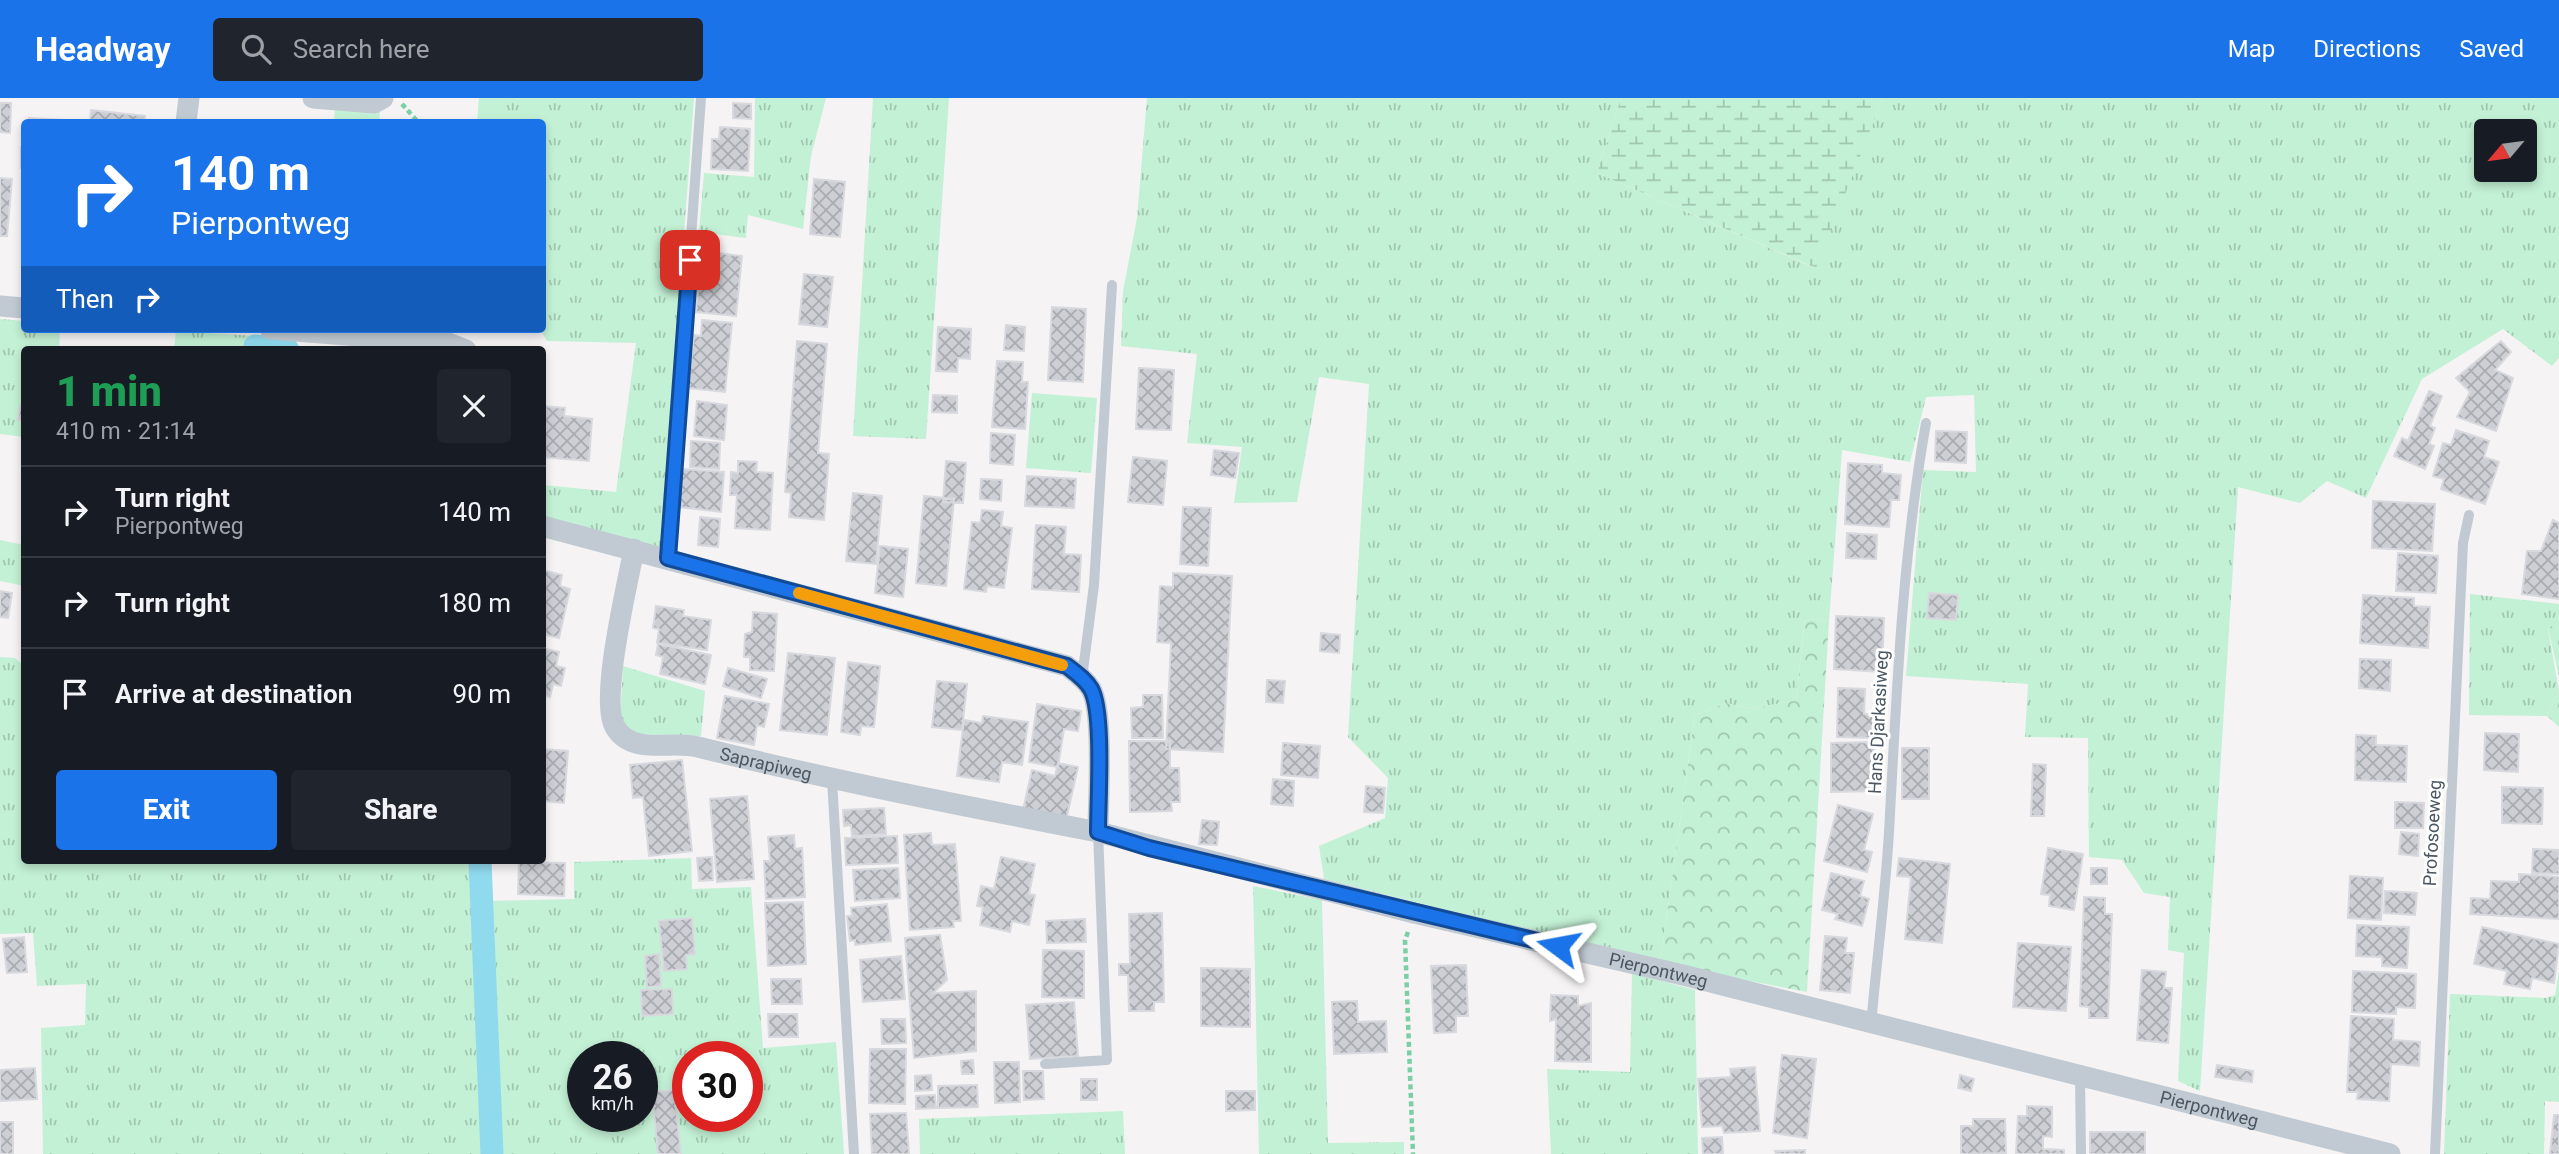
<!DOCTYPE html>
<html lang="en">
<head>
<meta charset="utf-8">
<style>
  :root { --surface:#171b24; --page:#20242c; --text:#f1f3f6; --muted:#9ea1a6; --line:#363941; --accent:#1a73e8 }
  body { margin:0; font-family:Roboto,sans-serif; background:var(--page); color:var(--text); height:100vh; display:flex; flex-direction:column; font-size:26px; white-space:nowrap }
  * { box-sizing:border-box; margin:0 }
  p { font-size:23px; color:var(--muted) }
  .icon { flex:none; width:38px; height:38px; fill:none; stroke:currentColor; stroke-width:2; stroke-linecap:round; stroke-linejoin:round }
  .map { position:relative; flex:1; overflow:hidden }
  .details { position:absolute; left:21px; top:248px; width:525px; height:518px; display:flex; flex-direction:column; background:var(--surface); border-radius:7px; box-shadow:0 4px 10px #0003 }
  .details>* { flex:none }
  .hud { position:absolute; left:21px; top:21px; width:525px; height:214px; border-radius:7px; box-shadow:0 4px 10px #0003; background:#1a73e8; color:#fff; overflow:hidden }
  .needle { width:46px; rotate:241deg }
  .tools { position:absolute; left:2474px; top:21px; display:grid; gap:14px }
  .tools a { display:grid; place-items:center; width:63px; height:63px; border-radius:7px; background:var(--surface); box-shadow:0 4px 10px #0003; font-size:35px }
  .speed { position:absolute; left:567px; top:943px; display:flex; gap:14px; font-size:35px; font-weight:700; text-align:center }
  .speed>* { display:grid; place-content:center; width:91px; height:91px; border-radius:50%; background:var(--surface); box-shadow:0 4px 10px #0003; line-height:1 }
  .speed small { font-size:18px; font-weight:400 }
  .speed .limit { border:10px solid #d22; background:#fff; color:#111 }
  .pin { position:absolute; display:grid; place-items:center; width:60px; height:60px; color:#fff; margin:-30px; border-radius:14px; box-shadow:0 4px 10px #0006 }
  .me { position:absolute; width:77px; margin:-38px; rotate:283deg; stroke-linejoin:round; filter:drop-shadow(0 0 5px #0008) }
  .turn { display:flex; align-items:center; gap:24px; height:147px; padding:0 35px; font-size:32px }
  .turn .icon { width:91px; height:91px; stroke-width:2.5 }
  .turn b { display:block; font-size:49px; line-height:60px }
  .then { display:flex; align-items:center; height:66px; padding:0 35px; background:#0003; gap:14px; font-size:26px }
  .round { display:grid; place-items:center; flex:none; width:74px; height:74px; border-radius:7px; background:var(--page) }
  .summary { display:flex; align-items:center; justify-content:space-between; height:119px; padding:0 35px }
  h1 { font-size:42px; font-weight:800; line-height:52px; color:#1e9e55 }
  .button { display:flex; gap:14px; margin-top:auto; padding:14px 35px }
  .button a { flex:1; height:80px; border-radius:7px; background:var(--accent); color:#fff; font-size:28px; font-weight:800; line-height:80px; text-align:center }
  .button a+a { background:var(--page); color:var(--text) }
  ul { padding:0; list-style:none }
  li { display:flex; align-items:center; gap:21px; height:91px; padding:0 35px; border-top:2px solid var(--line) }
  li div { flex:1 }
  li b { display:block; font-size:26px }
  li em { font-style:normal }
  header { display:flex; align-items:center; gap:42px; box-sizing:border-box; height:98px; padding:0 35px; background:var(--accent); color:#fff }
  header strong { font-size:33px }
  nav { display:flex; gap:38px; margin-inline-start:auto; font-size:24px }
  .search { width:490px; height:63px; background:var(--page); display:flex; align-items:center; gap:18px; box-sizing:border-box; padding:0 24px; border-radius:7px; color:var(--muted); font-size:26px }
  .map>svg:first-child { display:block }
</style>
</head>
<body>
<header>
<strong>Headway</strong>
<div class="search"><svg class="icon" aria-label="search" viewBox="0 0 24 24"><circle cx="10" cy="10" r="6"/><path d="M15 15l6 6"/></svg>Search here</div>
<nav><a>Map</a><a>Directions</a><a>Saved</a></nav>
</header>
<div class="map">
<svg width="2559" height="1056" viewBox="0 0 2559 1056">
  <defs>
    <pattern id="grass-tufts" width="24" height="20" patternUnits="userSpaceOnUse" patternTransform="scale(1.75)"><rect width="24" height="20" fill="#c3f1d5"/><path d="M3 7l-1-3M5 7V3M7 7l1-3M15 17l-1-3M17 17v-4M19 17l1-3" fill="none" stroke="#a0c6b0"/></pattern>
    <pattern id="forest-crowns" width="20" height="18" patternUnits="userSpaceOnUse" patternTransform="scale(1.75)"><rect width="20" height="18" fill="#c3f1d5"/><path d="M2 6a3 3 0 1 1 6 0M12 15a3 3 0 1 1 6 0" fill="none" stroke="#a0c6b0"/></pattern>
    <pattern id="wetland-marsh" width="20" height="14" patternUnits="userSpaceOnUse" patternTransform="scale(1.75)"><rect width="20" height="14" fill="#c3f1d5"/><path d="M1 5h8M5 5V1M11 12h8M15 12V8" fill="none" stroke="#a0c6b0"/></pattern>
    <pattern id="building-cross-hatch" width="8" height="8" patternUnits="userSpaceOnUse" patternTransform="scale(1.75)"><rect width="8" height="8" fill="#cdcfd5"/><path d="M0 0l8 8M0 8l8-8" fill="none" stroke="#a8abb0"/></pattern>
  </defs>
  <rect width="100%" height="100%" fill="#f5f3f3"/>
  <path fill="url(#grass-tufts)" fill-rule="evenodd" d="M479,0h215l-33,449 -118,-28v-34l73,7 20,-149 -89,-2 -7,-12h2v-207h-65z
    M755,0h71l-15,58 -8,73 -55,-14 -2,23 -47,-6 5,-59 50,4z
    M873,0h76l-23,341 -73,-3z
    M1147,0h474l-24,75 218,95 68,-170h676v260l-7,8 -49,-37 -81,50 -56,119 -39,-17 -27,22 -62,-16 -38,604 -22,-10 6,-128 -16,-3 2,-53 -26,-4 -22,-33 -33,-3 -1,-119 -63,-1 3,-53 -122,-8 17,-206 53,2 -2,-77 -48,2 -16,65 -68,-12 -13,171 -24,-2 -9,81 -44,9 -26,-6 -31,12 -35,249 -336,-85 -5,-33 66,-28 3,-40 -40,-41 21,-353 -50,-7 -22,125 -63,1 8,-56 -55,-4 10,-89 -76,-8 2,-55 14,-73zM2487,33h38v39h-38z
    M335,11l45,3 -1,10h-45z
    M0,221l24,2v8h36l-1,21h-35v87l-24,-3z
    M176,233l81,5 -2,10 33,4h-114z
    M1032,295l65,5 -6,75 -65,-5z
    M0,442l24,5v41l-24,-5z
    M2470,496l89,10v19l-11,6 11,62 -12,25 -78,-1z
    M0,559l15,1 9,8v195h456l2,40 92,-2v-37l117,-4 1,31 59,-2 12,161 73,-6 8,112h-801l-2,-126 44,-3 1,-41 -49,2 -4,-53 -33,1zM583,959h59v59h-59zM688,959h59v59h-59z
    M623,568l82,25 -4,45 -68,-2 -13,-14z
    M1253,788l69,14 6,243 76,-1v12h-145z
    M2559,874v130l-14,-1 -1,53h-100l6,-160 96,4 9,-3z
    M1632,875l63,17 3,164h-147l-4,-85 83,3z
    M1123,1013l2,43h-205l-1,-35z"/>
  <path fill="url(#forest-crowns)" d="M1805,521l24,2 -22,371 -147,-28 35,-249 31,-12 26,6 44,-9z
    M2559,525v53l-11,-48z
    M2559,593v36l-12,-11z"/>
  <path fill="url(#wetland-marsh)" d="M1621,0h262l-67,170 -219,-95z"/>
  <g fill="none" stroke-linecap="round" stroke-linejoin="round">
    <path stroke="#90daee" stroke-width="23" d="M255,248l33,4
      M480,763l12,293"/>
  </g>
  <path fill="url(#building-cross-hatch)" stroke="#d7d9de" stroke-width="2" d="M0,5h11l-1,30 -10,-1z
    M733,5l18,1v15l-18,-1z
    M91,12l54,6 -1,6h-54z
    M29,20l34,2v2h-35z
    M720,29l30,2 -2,42 -37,-2 1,-30h7z
    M21,49h3v21h-3z
    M0,80l12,1 -5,57h-7z
    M814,81l31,3 -5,55 -30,-3z
    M702,153l40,5 -6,60 -40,-4z
    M804,176l29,3 -6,50 -28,-3z
    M1052,209l34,2 -3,73 -35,-2z
    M702,222l30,3 -7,69 -37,-4 6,-53 7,1z
    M1006,227l19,2 -1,24 -20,-1z
    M938,229l33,2 -1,30 -12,-1 -1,14 -21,-1z
    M797,243l30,3 -9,109 11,1 -5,66 -35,-3 2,-24 -6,-1z
    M2501,243l10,11 -16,18 18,8 -17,53 -39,-14 13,-25 -14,-14z
    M997,263l26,1 -1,20h6l-3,47 -33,-2z
    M1139,270l35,2 -3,60 -35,-1z
    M2429,293l13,5 -12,30 5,2 -6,16 5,2 -9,23 -31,-13 8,-18 6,3z
    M933,297l24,1v17l-25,-1z
    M697,303l30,4 -3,35 -30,-4z
    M20,308l4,1v14l-6,-1z
    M542,308l23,2 -1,8 28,3 -3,42 -47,-4z
    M2456,332l33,11 -5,16 15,5 -14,42 -44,-15 3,-10 -11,-3 10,-33 8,2z
    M1936,333l31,1 -1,31 -31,-2z
    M991,335l24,2 -2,30 -23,-2z
    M691,343l29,2 -1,26 -29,-2z
    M1214,352l25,3 -4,25 -24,-3z
    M1133,359l34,4 -4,44 -35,-3z
    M738,363l19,1 -1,10 17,1 -3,57 -35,-2 2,-33h-7l1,-23 7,1z
    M946,363l20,2 -3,40 -20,-1z
    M1848,365l34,2v8l19,2 -2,25h-8l-2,27 -44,-3z
    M682,371l42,3 -3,40 -42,-5z
    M1027,378l49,3 -2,29 -49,-2z
    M981,381l21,1 -1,21 -21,-2z
    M853,395l29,3 -6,68 -30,-3z
    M924,398l30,3 -8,87 -30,-3z
    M2373,403l62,3 -3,47 -60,-3z
    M1183,409l28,1 -3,58 -28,-2z
    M982,412l21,2 -2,14 11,2 -8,60 -17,-2 -1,6 -22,-3 8,-67 8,1z
    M700,419l20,2 -2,28 -20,-2z
    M2553,422l6,3v76l-37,-5 5,-43h14z
    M1036,427l30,2 -2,27 17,1 -2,37 -47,-3z
    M1847,435l30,2 -1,24 -30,-1z
    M880,448l28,3 -5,48 -28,-4z
    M2398,455l40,3 -2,37 -40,-2z
    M542,472l20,5 -2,11 10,3 -11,49 -17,-4z
    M1173,475l59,3 -9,176 -57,-3 5,-106 -14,-1 3,-56 13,1z
    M0,493l12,2 -4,25 -8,-1z
    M1929,495l29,2 -2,25 -29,-2z
    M2363,497l51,3v8l16,1 -2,41 -68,-5z
    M656,508l28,4 -1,6 28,4 -4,30 -50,-7 2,-14 -6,-1z
    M753,514l24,2 -3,57 -24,-1v-13h-6l1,-23 7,-2z
    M1836,518l48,2 -2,54 -48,-3z
    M1321,535l19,2 -1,18 -19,-2z
    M658,546l53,11 -6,29 -45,-10 3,-17 -7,-2z
    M542,550l17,4 -3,14 9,2 -4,18 -8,-2 -3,13 -8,-2z
    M788,555l47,5 -8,77 -47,-5z
    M2360,561l31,1 -1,31 -31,-3z
    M848,564l32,4 -6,61 -13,-1 -1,9 -19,-3z
    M728,570l39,11 -6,19 -38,-12z
    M1267,582l18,1 -2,22 -17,-1z
    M937,583l30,3 -5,46 -30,-3z
    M1838,590l27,1 -1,25h12l-1,24 -38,-1z
    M1143,597h19l1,43h-31l-1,-30 12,-1z
    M725,598l44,8 -5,23 -7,-2 -3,20 -37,-7z
    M1037,606l44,7 -3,20 -14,-2 -6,38 -29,-5z
    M983,618l45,6 -6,43 -20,-3 -3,20 -42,-6 7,-56 18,3z
    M2485,635l34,1 -1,38 -34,-2z
    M2356,637l20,1v9l31,1 -1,36 -51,-2z
    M1129,643h41v27h9l1,34h-9l1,9 -42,1z
    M1874,644l1,49 -44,1v-49z
    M1283,645l37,3 -2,32 -37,-3z
    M1902,650h27v51h-27z
    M542,651l26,2 -4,52 -22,-2z
    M682,662l10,91 -43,5 -6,-59 -10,1 -3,-33z
    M1058,665l20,4 -12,53 -43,-10 9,-40 23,6z
    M2033,666l13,1 -2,51h-13z
    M1273,681l21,2 -1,25 -22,-2z
    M1366,688l19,2 -2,25 -19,-1z
    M2502,689l41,1 -1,36 -40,-1z
    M747,698l7,83 -37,3 -7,-83z
    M2395,704l29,1 -1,25h-28z
    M1838,707l35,9 -9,36 8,2 -5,20 -43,-11z
    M884,710l2,26 -34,2 -1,-11 -7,1 -1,-16z
    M1202,722l17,2 -2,23 -18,-1z
    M2401,734l18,2 -1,22 -19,-2z
    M931,735l1,12 23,-1 6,77h-8l1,6 -44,3 -6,-95z
    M794,737l1,14 7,-1 3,49 -39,2 -2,-38h6l-2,-24z
    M897,738l1,27 -52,2 -1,-27z
    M2048,750l35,6 -9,56 -25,-4 1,-11 -9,-1z
    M2533,751l26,1v24l-27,-1z
    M712,759l1,23 -14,1 -2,-23z
    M1001,759l34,7 -6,30 6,1 -6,30 -17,-4 -2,11 -30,-7 3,-18 -6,-1 4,-20 13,3z
    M1899,760l51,6 -8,79 -37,-4 6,-62 -14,-1z
    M519,764l46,1 -1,33 -46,-2z
    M898,770l2,30 -45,3 -2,-31z
    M2091,770h16v16h-16z
    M1831,775l33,8 -4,15 9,3 -7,27 -27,-7 3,-5 -16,-4z
    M2519,776l40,3v42l-89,-5 1,-16 19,1 1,-18 28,1z
    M2350,778l33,2 -2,42 -33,-2z
    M2385,793l32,2 -2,22 -31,-2z
    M2084,799l21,1v16h7l-4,104h-19v-11l-9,-1z
    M803,804l3,62 -38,2 -3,-63z
    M887,806l4,37 -36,4v-5l-5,1 -3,-25h5l-1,-8z
    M1162,815l2,89h-10v9h-25l-1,-36h-9v-11h11l-1,-50z
    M692,820l3,36 -9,1 1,14 -23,2 -5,-50z
    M1085,821l1,23 -39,1 -1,-22z
    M2357,827l52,2 -2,41 -25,-2v-9l-26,-1z
    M2482,829l77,17 -5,39 -22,-5 -2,11 -26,-5 3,-13 -33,-7z
    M940,837l7,45 -14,13 43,-2v60l-62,7 -9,-120z
    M1825,838l22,2 -2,15h9l-4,40 -30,-3z
    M24,839l3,35 -20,1 -4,-34z
    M2018,845l53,4 -5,64 -53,-4z
    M1043,852l41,1v47l-42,-1z
    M659,856l2,32 -14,1 -2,-31z
    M901,858l4,43 -42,3 -3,-42z
    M1466,867l2,51h-12v16l-22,1 -3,-67z
    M1201,870l49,1v58l-49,-1z
    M2142,872l24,2 -2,16h8l-4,55 -31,-3z
    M2353,873l63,3 -1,34 -19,-1v7l-44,-2z
    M771,881h30l1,25h-30z
    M672,891l1,25 -31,2 -1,-26z
    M1551,897l27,1v10l13,-3v59l-36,-1 1,-42 -6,2z
    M1357,903l1,21 28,-1 1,31 -53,2 -2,-52z
    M1074,904l4,54 -48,3 -4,-54z
    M768,916h29l1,23h-29z
    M2351,918l43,3 -1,21 27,2 -1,24 -28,-2 -2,37 -32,-2 1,-7h-11z
    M881,921h24l1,24 -24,1z
    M870,951h36l-1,55 -36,-1z
    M1782,957l34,4 -9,79 -34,-5z
    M973,962l1,14h-12l-1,-13z
    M994,964h25l1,40 -25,1z
    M2217,967l36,6 -1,11 -37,-5z
    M1755,969l5,64 -36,2 -2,-7 -20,1 -4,-48 33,-2 -1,-8z
    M35,970l2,31 -37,2v-31z
    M1023,973h20l1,28 -20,1z
    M931,977l1,15 -17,1v-15z
    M1960,977l14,4 -3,12 -13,-3z
    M1081,981h16v21h-16z
    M977,987l1,22 -40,1v-22z
    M674,992l7,64h-23l-6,-62z
    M1226,993h29v19l-29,1z
    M935,997l1,13 -20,1v-13z
    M2027,1008l25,1v30l-9,-1v13l21,1v4h-48l2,-38h9z
    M906,1015l3,41h-37l-2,-40z
    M2554,1017h5v39h-9z
    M1973,1021h32l1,34 -45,1v-28h12z
    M0,1024h13v32h-13z
    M2090,1034h55v22h-55z
    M1722,1039l1,17h-20l-1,-16z
    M1805,1052v4h-29l-1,-3z"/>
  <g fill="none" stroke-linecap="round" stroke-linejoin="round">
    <path stroke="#7ad0a6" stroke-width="4.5" stroke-dasharray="5 3.5" stroke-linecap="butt" d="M402,6l16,18h6
      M1408,834l-3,8 8,214"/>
    <path stroke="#c1cad2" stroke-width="10" d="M668,460l33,-460
      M1082,580l12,-93 18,-300
      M832,682l22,374
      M1871,927c6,-70 16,-141 19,-211 7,-131 13,-262 36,-391
      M1045,966l62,-4 -9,-228
      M2080,978l1,78
      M2435,1056l28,-611 6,-28"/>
    <g stroke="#c1cad2" stroke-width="21">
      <path d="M313,0l61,5 9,-5"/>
      <path d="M186,24l3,-24"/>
      <path d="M0,208l24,2"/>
      <path d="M270,231l178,14 18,7"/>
      <path id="s1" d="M542,428l525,140c9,7 18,13 24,23 13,23 7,112 7,143l316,81 269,62 707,179"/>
      <path id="s2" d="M634,451c-6,33 -35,152 -19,178 17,29 56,13 83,20 132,33 266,59 400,85"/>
    </g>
  </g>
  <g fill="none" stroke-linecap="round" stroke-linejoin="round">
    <defs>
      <path id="route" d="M690,162l-22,298 399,108c9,7 18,13 24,23 13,23 7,112 7,143l51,16 409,98"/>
    </defs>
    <use href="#route" stroke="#114b97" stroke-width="18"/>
    <use href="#route" stroke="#1a73e8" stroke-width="12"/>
    <path stroke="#f59e0b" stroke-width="12" d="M799,495l263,72"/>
  </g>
  <g text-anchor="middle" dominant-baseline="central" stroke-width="6" stroke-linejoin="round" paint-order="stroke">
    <g font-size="18" fill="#4a5661" stroke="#fff">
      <text transform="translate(1878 624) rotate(-87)">Hans Djarkasiweg</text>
      <text stroke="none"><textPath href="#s2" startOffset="340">Saprapiweg</textPath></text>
      <text transform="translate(2432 735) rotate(-87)">Profosoeweg</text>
      <text stroke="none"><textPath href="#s1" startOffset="1298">Pierpontweg</textPath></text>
      <text stroke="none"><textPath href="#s1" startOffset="1866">Pierpontweg</textPath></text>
    </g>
  </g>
</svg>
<div class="tools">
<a><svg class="needle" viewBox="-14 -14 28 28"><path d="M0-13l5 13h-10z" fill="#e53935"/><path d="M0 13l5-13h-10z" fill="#9ea1a6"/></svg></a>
</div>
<div class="speed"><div>26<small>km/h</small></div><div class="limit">30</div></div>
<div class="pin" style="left:690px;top:162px;background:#d93025"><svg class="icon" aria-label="arrive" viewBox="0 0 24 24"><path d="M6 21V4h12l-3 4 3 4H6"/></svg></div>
<svg class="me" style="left:1558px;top:848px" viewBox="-20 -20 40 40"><path d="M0-17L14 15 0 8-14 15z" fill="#1a73e8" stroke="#fff" stroke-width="4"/></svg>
<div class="hud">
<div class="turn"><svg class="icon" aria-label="right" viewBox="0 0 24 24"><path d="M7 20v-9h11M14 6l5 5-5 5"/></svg><div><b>140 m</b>Pierpontweg</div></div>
<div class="then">Then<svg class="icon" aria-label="right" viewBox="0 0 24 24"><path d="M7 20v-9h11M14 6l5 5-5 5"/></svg></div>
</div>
<section class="details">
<div class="summary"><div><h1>1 min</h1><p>410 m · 21:14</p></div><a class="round"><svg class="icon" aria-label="close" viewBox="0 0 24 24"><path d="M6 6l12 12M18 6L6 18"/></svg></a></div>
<ul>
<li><svg class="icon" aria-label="right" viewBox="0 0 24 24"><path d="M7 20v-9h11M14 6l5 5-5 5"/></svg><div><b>Turn right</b><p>Pierpontweg</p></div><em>140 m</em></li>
<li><svg class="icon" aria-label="right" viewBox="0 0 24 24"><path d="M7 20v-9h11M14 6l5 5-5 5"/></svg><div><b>Turn right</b></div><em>180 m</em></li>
<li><svg class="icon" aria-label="arrive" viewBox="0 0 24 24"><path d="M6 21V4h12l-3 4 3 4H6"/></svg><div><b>Arrive at destination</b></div><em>90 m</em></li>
</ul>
<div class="button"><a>Exit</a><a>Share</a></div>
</section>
</div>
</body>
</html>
